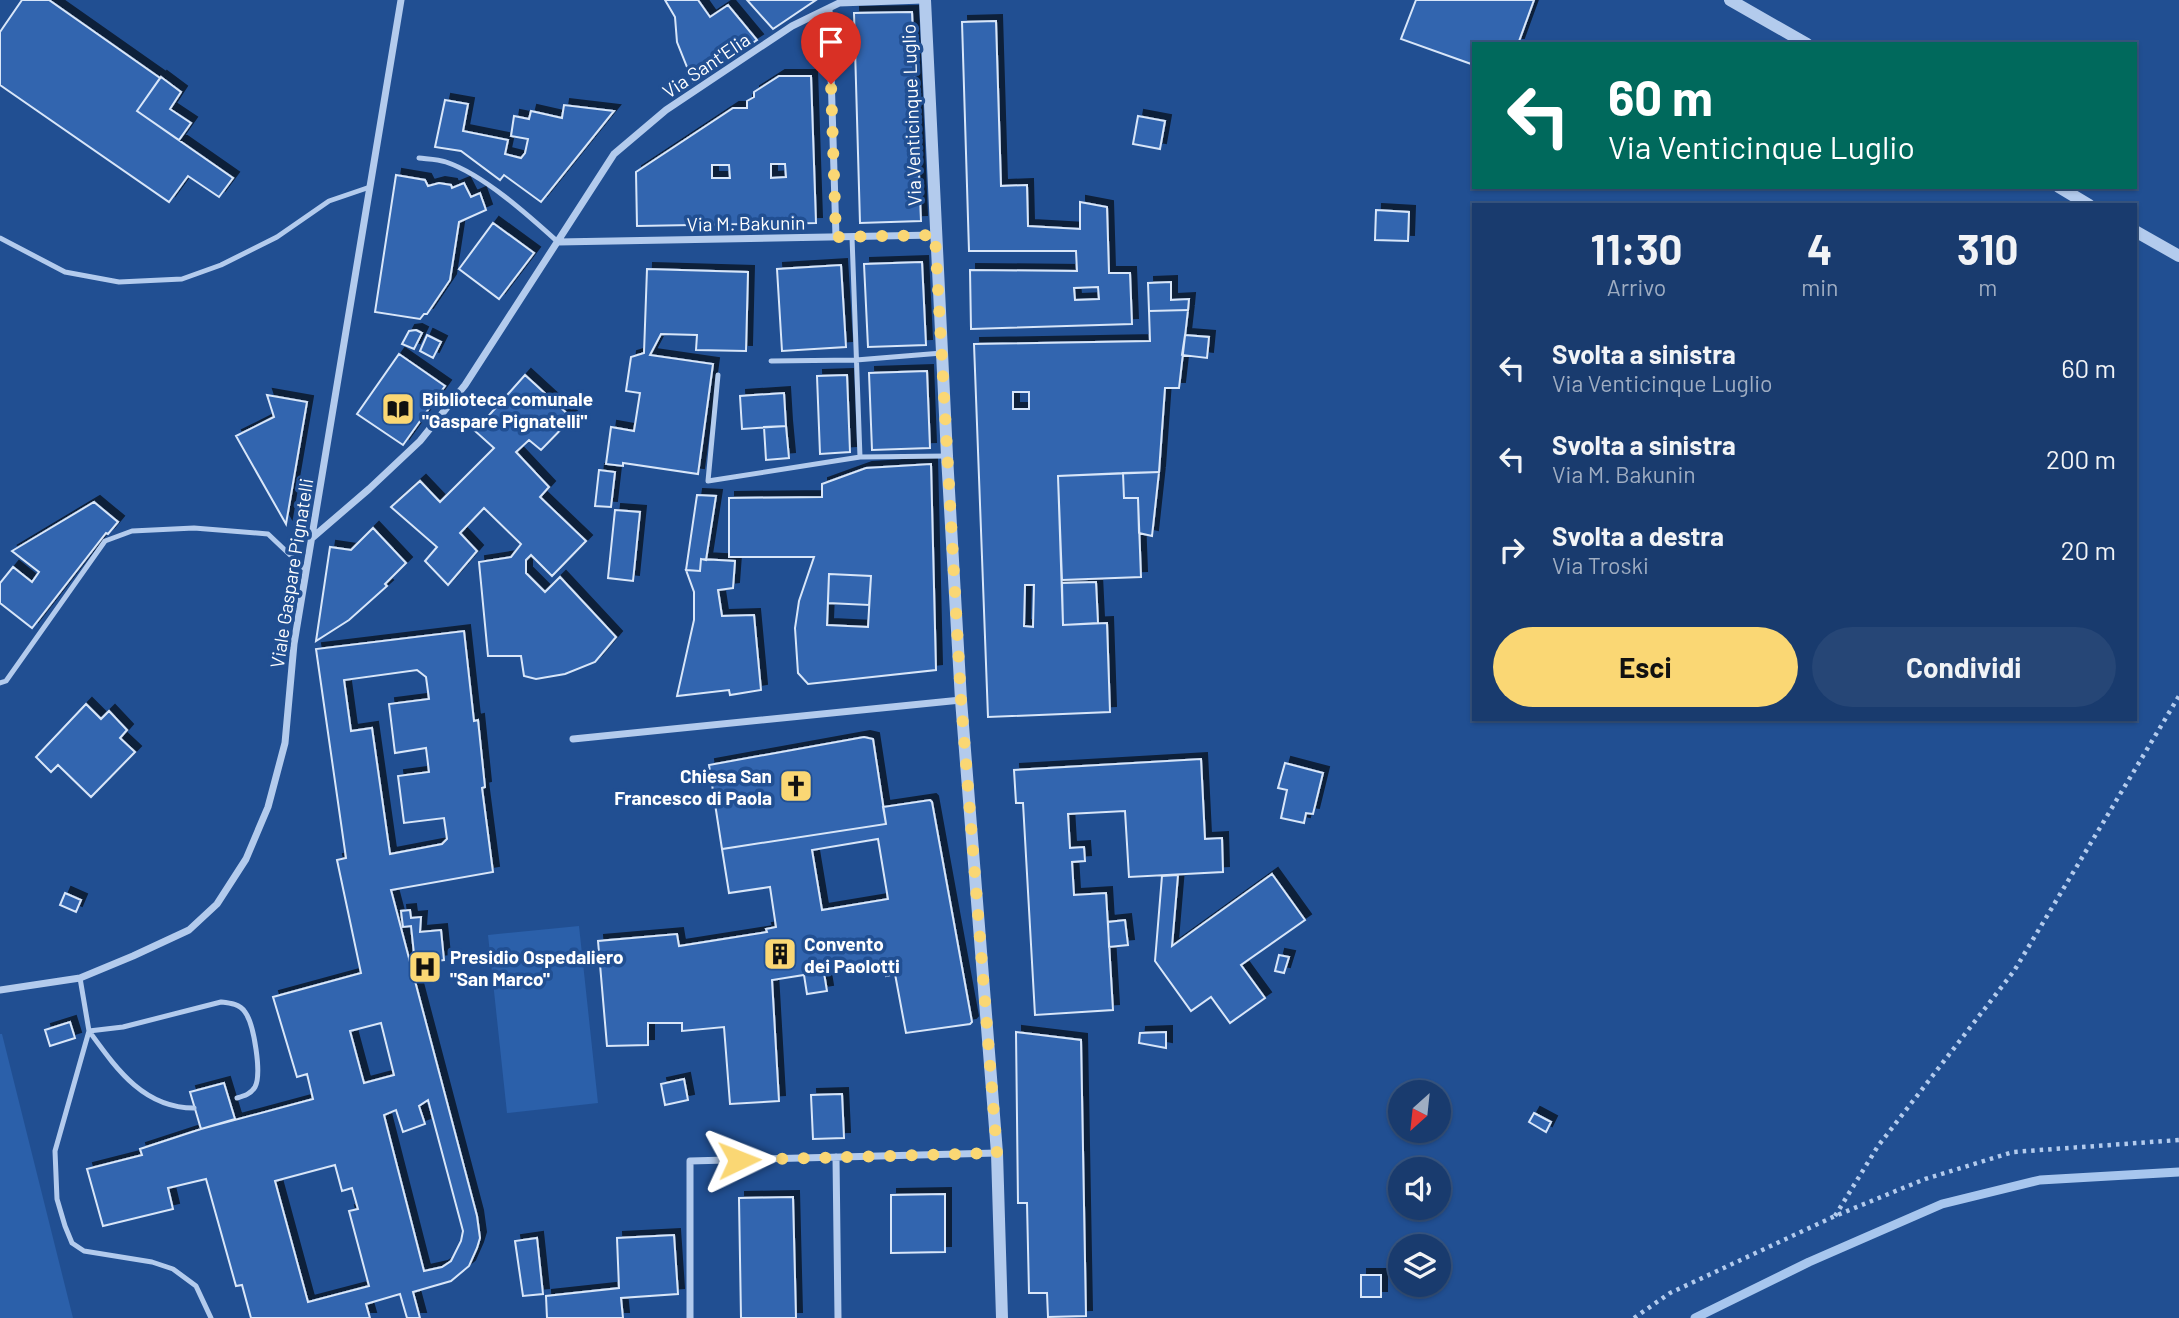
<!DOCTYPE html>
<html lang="it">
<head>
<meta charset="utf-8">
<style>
  :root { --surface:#193b6e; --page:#264676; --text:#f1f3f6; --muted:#9fadc2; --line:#375581; --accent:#fad774 }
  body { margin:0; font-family:Barlow,sans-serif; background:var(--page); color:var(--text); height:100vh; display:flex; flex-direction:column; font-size:26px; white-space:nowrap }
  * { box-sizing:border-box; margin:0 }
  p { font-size:23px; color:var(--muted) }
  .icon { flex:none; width:38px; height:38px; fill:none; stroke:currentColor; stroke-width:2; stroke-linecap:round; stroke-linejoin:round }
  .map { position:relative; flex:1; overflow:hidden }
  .drawer { position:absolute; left:1472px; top:203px; width:665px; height:518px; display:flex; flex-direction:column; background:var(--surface); border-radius:0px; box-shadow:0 2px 5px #0004,0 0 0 2px var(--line) }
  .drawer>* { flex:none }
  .guide { position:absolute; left:1472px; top:42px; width:665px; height:147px; border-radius:0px; box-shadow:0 2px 5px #0004,0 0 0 2px var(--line); background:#00695c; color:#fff; overflow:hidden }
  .needle { width:46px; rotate:207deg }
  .controls { position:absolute; left:1388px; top:1080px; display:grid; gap:14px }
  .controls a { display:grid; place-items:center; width:63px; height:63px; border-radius:50%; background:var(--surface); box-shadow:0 2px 5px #0004,0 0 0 2px var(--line); font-size:35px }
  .pin { position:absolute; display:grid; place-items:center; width:60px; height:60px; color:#fff; margin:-72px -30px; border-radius:50% 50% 50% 0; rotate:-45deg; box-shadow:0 0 7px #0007 }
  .pin .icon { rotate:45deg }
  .me { position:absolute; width:77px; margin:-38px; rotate:88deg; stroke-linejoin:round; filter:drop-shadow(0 0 5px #0008) }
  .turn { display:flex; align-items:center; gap:24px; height:147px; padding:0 21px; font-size:32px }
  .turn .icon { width:91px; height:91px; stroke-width:2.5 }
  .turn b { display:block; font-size:49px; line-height:60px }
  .eta { display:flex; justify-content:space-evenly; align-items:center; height:119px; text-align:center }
  .eta b { font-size:42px; font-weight:700; line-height:49px }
  .button { display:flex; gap:14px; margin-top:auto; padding:14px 21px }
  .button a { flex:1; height:80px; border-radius:42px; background:var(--accent); color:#111; font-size:28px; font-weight:700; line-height:80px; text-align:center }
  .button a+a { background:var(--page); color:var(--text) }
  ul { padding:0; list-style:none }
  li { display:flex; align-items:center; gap:21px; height:91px; padding:0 21px }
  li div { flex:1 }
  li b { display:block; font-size:26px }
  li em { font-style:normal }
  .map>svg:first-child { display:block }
</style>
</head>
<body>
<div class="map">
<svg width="2179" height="1318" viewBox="0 0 2179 1318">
  <defs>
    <filter id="shadow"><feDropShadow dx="6" dy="-6" stdDeviation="0" flood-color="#0009"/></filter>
  </defs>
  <rect width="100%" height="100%" fill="#214f92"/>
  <path fill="#2b60aa" d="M579,926l19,177 -91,10 -19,-178z
    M0,1034h2l71,284h-73z"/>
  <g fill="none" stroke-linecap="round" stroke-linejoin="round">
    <path stroke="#a7c6ee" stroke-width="9" d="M1695,1318l114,-56 133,-58 98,-24 139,-8"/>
  </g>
  <path fill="#3165af" stroke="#d8e6f9" stroke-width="2" fill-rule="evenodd" filter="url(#shadow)" d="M22,0h27l111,78 -23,33 96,67 -14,19 -31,-21 -19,26 -169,-117v-53z
    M665,0h33l12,17 18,-12 29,35 -64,42 -16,-40 -2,-25z
    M747,0h69l-43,29z
    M1416,0h118l-16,44h-44v21l-73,-26z
    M912,12l9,209 -61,2 -6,-210z
    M996,21l5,165 26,-1 1,41 52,3v-27l27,5 2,66h21l2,51 -161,5 -1,-59 107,1 -1,-20h-107l-7,-229zM1098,287l1,12 -24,1 -1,-12z
    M779,76h32l5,147 -179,3 -1,-54 97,-64h14v-7l7,-4v-5zM771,164h14l1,13 -15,1zM712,165h17l1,13h-18z
    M161,77l20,15 -11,17 21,14 -12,17 -42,-29z
    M445,100l23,4 -5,27 45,9 -3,14 16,4 4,-5 3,-14 -17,-3 3,-20 15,3 2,-8 31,7 2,-13 50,6 -73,91 -37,-27 -4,5 -39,-29 -26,-4z
    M1138,116l27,5 -5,28 -27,-5z
    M396,175l29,5 3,6 11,-3 12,2 1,3 12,-5 7,14 9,-4 6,17 -27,12 -9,58 -23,34h-3l-4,5 -45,-7z
    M1376,210l33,2 -1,29 -33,-1z
    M493,223l41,30 -35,46 -40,-30z
    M922,262l4,83 -58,2 -4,-83z
    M841,265l5,82 -64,4 -5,-82z
    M647,269l101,3 -2,79 -50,-1 1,-15 -36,-1 -11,21 63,9 -15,110 -75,-11v3l-17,-2 5,-37 23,4 6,-38 -14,-2 5,-34 13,-4z
    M1171,282v18l18,-1 -1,11 -39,1 -1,-28z
    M1188,310l-9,78h-14l-6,84 -101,4 5,149 44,-2 3,89 -122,5 -14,-373 176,-3 -1,-30zM1013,392h16v17h-16zM1025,585h9l-1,42 -9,-1z
    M416,330l6,3 -8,16 -12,-5 7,-13z
    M427,335l14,7 -8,16 -13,-7z
    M1185,335l24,2 -2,21 -25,-3z
    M399,354l46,32 -42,59 -46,-31z
    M927,371l3,77 -58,2 -3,-77z
    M525,375l47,43 -31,32 -12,-10 -13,12 33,35 -9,10 46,44 -34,35 -21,-21 -5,5v13l19,19 15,-15 56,60 -21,25 -30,12 -29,5 -12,-3 -3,-20h-33l-9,-94 32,-5 10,-13 -37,-36 -24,25 17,18 -29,34 -23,-24 12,-14 -46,-40 29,-26 20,21 54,-54 -19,-17z
    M847,375l3,77 -30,2 -3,-78z
    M784,393l2,33 -44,3 -2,-33z
    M267,395l40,7 -21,122 -50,-88 38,-19z
    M786,426l3,32 -23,2 -2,-33z
    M931,464l5,206 -128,14 -10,-11 -3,-45 4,-27 15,-44h-85v-59l93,-1v-13l44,-16zM829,574l42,2 -3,51 -41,-2z
    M599,470l16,2 -4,35 -16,-1z
    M1159,472l-7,64 -13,-3 -1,-35h-14l-1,-25z
    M1123,473l1,25h14l3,79 -79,3 -4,-104z
    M697,495l19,1 -10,64 -5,-1 -1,12 -14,-1z
    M94,502l24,20 -10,12 -2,-1 -74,95 -32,-25v-20l13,-16 19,15 7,-10 -27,-21z
    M615,510l25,2 -7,69 -25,-3z
    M373,528l33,35 -21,21 2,2 -38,34 -33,21 14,-94 21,3z
    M701,559l34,2 -2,27 -15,2 4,26 32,-1 7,75 -31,5 -1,-5 -52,6 17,-76v-28l-8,-22 14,1z
    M829,574l42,2 -2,29 -41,-2z
    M1096,582l2,41 -35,2 -1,-42z
    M464,631l10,90 4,-1 7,67 -3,1 11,84 -102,18 86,326 3,22 -3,10 -8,18 -18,15 -38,11 7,26h-13l-7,-24 -34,10 4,14h-119l-9,-33 -6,1 -30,-107 -38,9 5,21 -70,17 -16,-57 55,-14 -2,-6 61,-20 112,-30 -6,-25 -10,3 -24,-80 88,-24 -24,-113 9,-2 -30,-209zM417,670l9,7 3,22 -40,5 6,49 31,-5 3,24 -31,4 6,47 40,-5 3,21 -5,5 -52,10 -18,-126 -21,3 -7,-51zM381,1023l13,52 -30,8 -14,-52zM428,1100l35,131 -2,10 -10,20 -9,6 -18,4 -40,-156 12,-5 7,22 22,-8 -6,-18zM335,1165l7,26 10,-3 6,21 -9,2 20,75 -61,16 -33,-121z
    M86,704l15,15 8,-8 18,19 -7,8 15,14 -44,45 -33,-32 -7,7 -15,-15z
    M864,737l9,2 13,85 -164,25 -13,-84z
    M1201,759l4,80 17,-1 1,34 -94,5 -4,-66 -57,3 2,34 14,-1 1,14 -13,1 2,33 32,-2 7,117 -78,5 -12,-212h-7l-2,-33z
    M1285,763l38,10 -10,41 -7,-1 -2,10 -23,-5 6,-28 -9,-2z
    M930,800l2,2 40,220 -2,2 -64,9 -11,-59 -9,2 -2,-13 -60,10 3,18 -20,3 -3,-19 -32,5 7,121 -49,3 -6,-77 -42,4v-8h-34v22l-41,1 -9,-105 79,-7 2,12 88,-14 -1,-3 10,-2 -6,-40 -41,6 -7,-44 164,-25 -3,-17zM878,839l10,60 -66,11 -10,-60z
    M1272,874l33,46 -64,45 24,33 -35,25 -19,-26 -20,14 -36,-50 7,-85 16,-1 -6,71z
    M65,893l16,7 -5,12 -16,-7z
    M410,910l1,8 10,-1 -1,15 21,-2 3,30 -29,3 -4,-37 -8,1 -2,-16z
    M1125,920l3,25 -19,2 -1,-25z
    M1279,955l10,2 -5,16 -9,-2z
    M70,1022l5,16 -25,8 -5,-16z
    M1016,1032l65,8 5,276 -38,1 -1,-24h-18l-2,-90h-9z
    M1166,1032v16l-27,-5 1,-10z
    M684,1079l4,21 -23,5 -4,-21z
    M224,1083l11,36 -34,10 -11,-37z
    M842,1094l2,44 -31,1 -2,-44z
    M1534,1113l17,9 -5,10 -17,-10z
    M945,1194v58l-54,1v-58z
    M793,1197l3,121h-55l-2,-120z
    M674,1235l4,59 -57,4 2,20h-76l-1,-22 73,-8 -2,-50z
    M537,1238l6,56 -20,2 -8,-55z
    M1361,1275h20v22h-20z"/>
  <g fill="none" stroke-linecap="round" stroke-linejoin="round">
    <path stroke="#b3cbed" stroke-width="4.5" stroke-dasharray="3.5 5" stroke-linecap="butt" d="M1835,1216l43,-70 136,-175 165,-275
      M1634,1318l36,-25 165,-77 90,-37 88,-27 166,-12"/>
    <path stroke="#b3cbed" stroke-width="5" d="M419,158c9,1 19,1 27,4 38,13 82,53 112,80
      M852,237l8,220
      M0,238l65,34 54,10 63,-3 39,-14 56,-28 52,-36 41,-14
      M771,361l85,-1 86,-7
      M718,375l-10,106 152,-24 87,-1
      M0,683l6,-2 99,-140 27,-10 62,-3 74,6 38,36
      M80,978l9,53 -34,120 2,48 8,27 7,17 12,8 68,11 21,7 23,17 15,32
      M89,1031l34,-4 98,-25c9,1 19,2 24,10 9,12 17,62 10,75 -4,7 -11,9 -18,11
      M89,1031c27,37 54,77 105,77"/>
    <path stroke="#b3cbed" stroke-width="7" d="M829,8l7,229
      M558,242l377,-7
      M312,538l57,-49 51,-48 45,-56 149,-231 52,-44 126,-84 47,-23 84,-3
      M573,739l388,-39
      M0,990l80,-12 53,-22 56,-26 28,-26 29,-45 22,-52 17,-64 9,-99 107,-644
      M836,1157l2,161
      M690,1318v-157l307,-8"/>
    <path stroke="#b3cbed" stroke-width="12" d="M925,0l22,456 14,244 36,453 5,165
      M1730,0l77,44
      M2059,187l30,18
      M2135,231l44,25"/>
  </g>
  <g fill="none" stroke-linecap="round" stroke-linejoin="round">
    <path stroke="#fad774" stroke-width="12" stroke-dasharray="0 21.6" d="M739,1160l258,-7 -36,-453 -26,-465 -99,2 -5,-153"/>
  </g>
  <defs>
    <symbol id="library-square" viewBox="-11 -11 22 22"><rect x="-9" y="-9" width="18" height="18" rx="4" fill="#fad774" stroke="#214f92"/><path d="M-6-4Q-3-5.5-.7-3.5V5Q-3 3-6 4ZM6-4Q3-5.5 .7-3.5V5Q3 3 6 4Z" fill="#111"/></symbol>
    <symbol id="church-square" viewBox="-11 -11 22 22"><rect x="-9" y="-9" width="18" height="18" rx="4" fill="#fad774" stroke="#214f92"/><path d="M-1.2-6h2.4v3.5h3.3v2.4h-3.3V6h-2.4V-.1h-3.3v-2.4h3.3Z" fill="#111"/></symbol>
    <symbol id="building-square" viewBox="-11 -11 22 22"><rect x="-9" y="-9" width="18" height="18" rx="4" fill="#fad774" stroke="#214f92"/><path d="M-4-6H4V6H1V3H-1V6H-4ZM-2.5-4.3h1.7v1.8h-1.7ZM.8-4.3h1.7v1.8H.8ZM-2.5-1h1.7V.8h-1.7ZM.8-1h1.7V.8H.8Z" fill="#111"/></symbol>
    <symbol id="hospital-square" viewBox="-11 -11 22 22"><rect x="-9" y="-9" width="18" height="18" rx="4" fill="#fad774" stroke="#214f92"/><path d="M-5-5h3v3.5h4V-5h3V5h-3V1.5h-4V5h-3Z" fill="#111"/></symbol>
  </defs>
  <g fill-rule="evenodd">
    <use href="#library-square" x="379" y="390" width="38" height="38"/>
    <use href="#church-square" x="777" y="767" width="38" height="38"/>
    <use href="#building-square" x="761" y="935" width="38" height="38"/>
    <use href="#hospital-square" x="406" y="948" width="38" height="38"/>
  </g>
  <g text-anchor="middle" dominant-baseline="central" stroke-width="7" stroke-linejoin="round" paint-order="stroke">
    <g font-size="19" fill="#fff" stroke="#214f92">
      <text transform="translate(706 65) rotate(-34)">Via Sant'Elia</text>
      <text transform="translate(911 115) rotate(-92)">Via Venticinque Luglio</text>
      <text transform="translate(746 223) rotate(-1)">Via M. Bakunin</text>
      <text transform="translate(291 573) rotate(-81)">Viale Gaspare Pignatelli</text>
    </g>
    <g font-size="19" font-weight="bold" fill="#fff" stroke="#214f92" text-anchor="start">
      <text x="422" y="398">Biblioteca comunale<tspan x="422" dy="22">"Gaspare Pignatelli"</tspan></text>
      <text x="772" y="775" text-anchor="end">Chiesa San<tspan x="772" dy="22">Francesco di Paola</tspan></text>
      <text x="804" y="943">Convento<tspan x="804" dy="22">dei Paolotti</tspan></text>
      <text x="450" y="956">Presidio Ospedaliero<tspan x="450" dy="22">"San Marco"</tspan></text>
    </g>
  </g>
</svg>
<div class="controls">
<a><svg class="needle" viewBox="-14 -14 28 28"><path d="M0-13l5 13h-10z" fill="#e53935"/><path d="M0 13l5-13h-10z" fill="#9fadc2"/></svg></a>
<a><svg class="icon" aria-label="sound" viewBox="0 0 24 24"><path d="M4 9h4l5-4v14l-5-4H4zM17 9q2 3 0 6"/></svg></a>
<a><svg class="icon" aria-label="layers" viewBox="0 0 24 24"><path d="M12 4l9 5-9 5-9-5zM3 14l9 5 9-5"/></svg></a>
</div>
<div class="pin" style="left:831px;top:84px;background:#d93025"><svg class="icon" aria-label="arrive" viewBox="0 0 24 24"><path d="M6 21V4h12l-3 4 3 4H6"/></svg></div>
<svg class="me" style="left:739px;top:1160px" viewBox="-20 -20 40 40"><path d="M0-17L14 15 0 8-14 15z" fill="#fad774" stroke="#fff" stroke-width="4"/></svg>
<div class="guide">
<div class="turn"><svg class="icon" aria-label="left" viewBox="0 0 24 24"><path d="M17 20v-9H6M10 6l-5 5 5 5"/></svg><div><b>60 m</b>Via Venticinque Luglio</div></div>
</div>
<section class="drawer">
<div class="eta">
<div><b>11:30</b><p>Arrivo</p></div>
<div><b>4</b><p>min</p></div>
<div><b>310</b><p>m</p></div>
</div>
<ul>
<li><svg class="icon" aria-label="left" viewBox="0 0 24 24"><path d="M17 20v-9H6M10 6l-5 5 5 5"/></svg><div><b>Svolta a sinistra</b><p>Via Venticinque Luglio</p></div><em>60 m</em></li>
<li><svg class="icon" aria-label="left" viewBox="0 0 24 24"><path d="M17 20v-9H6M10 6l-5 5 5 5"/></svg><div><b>Svolta a sinistra</b><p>Via M. Bakunin</p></div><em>200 m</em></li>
<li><svg class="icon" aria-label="right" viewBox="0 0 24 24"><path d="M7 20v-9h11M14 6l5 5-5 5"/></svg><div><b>Svolta a destra</b><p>Via Troski</p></div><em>20 m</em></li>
</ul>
<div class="button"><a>Esci</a><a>Condividi</a></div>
</section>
</div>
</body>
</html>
